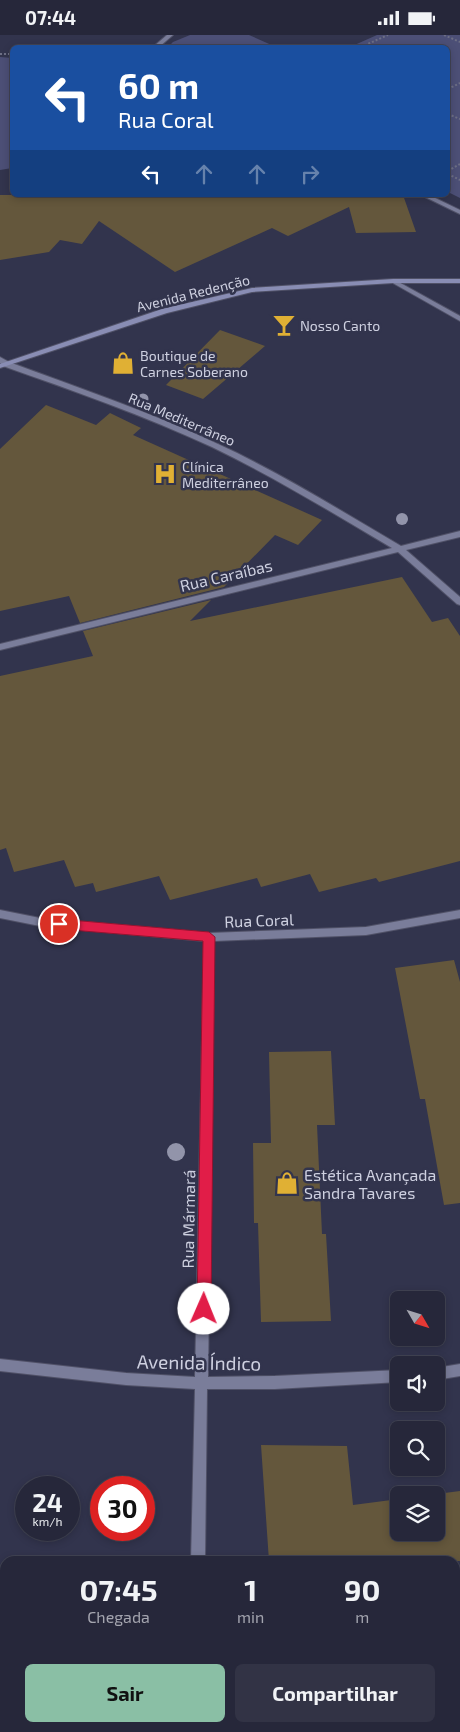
<!DOCTYPE html>
<html lang="pt">
<head>
<meta charset="utf-8">
<style>
  :root { --surface:#26273a; --page:#323345; --text:#f1f3f6; --muted:#a4a5af; --line:#424454; --accent:#8abfa5 }
  body { margin:0; font-family:"Exo 2",sans-serif; background:var(--page); color:var(--text); height:100vh; display:flex; flex-direction:column; font-size:19px; white-space:nowrap }
  * { box-sizing:border-box; margin:0 }
  p { font-size:16px; color:var(--muted) }
  .icon { flex:none; width:28px; height:28px; fill:none; stroke:currentColor; stroke-width:2; stroke-linecap:round; stroke-linejoin:round }
  .map { position:relative; flex:1; overflow:hidden }
  .details { position:absolute; left:0px; top:1521px; width:460px; height:176px; display:flex; flex-direction:column; background:var(--surface); border-radius:15px 15px 0 0; box-shadow:0 2px 8px #0003,0 0 0 1px var(--line) }
  .details>* { flex:none }
  .banner { position:absolute; left:10px; top:10px; width:440px; height:152px; border-radius:8px; box-shadow:0 2px 8px #0003,0 0 0 1px var(--line); background:#1a4fa0; color:#fff; overflow:hidden }
  .needle { width:32px; rotate:129deg }
  .tools { position:absolute; left:390px; top:1256px; display:grid; gap:10px }
  .tools a { display:grid; place-items:center; width:55px; height:55px; border-radius:8px; background:var(--surface); box-shadow:0 2px 8px #0003,0 0 0 1px var(--line); font-size:25px }
  .speed { position:absolute; left:15px; top:1441px; display:flex; gap:10px; font-size:25px; font-weight:700; text-align:center }
  .speed>* { display:grid; place-content:center; width:65px; height:65px; border-radius:50%; background:var(--surface); box-shadow:0 2px 8px #0003,0 0 0 1px var(--line); line-height:1 }
  .speed small { font-size:12px; font-weight:400 }
  .speed .limit { border:8px solid #d22; background:#fff; color:#111 }
  .pin { position:absolute; display:grid; place-items:center; width:42px; height:42px; color:#fff; margin:-21px; border:2px solid #fff; border-radius:50%; box-shadow:0 1px 5px #0007 }
  .me { position:absolute; width:55px; margin:-28px; rotate:1deg; stroke-linejoin:round; filter:drop-shadow(0 0 4px #0008) }
  .turn { display:flex; align-items:center; gap:18px; height:105px; padding:0 25px; font-size:22px }
  .turn .icon { width:65px; height:65px; stroke-width:2.5 }
  .turn b { display:block; font-size:35px; line-height:42px }
  .lanes { display:flex; align-items:center; height:48px; padding:0 25px; background:#0003; justify-content:center; gap:25px; direction:ltr }
  .lanes .off { opacity:.35 }
  .eta { display:flex; justify-content:space-evenly; align-items:center; height:85px; text-align:center }
  .eta b { font-size:30px; font-weight:700; line-height:35px }
  .primary-button { display:flex; gap:10px; margin-top:auto; padding:10px 25px }
  .primary-button a { flex:1; height:58px; border-radius:8px; background:var(--accent); color:#111; font-size:20px; font-weight:700; line-height:58px; text-align:center }
  .primary-button a+a { background:var(--page); color:var(--text) }
  .status { display:flex; justify-content:space-between; align-items:center; height:35px; padding:0 25px; background:var(--surface); direction:ltr }
  .status svg { height:14px; fill:currentColor }
  .map>svg:first-child { display:block }
</style>
</head>
<body>
<div class="status"><b>07:44</b><svg viewBox="0 0 49 12"><path d="M0 12V9h3v3zM5 12V6h3v6zM10 12V3h3v9zM15 12V0h3v12zM26 1h20v11H26zM47 4h2v5h-2z"/></svg></div>
<div class="map">
<svg width="460" height="1697" viewBox="0 0 460 1697">
  <rect width="100%" height="100%" fill="#32344d"/>
  <path fill="#4c4f76" d="M190,0h59l27,12h-108l5,-5z
    M377,0h83v163l-12,-6v-145h-98z
    M0,22l12,1v110l-12,2z"/>
  <path fill="#64573c" d="M0,160h403l13,37 -60,1 -7,-26 -61,29 -16,-8 -97,44 -76,-51 -17,23 -22,-4 -11,12 -49,8z
    M220,295l45,16 -62,53 -37,-14z
    M46,370l50,20 14,-12 31,15 -8,7 189,85 -24,25 -23,-10 -51,52 -144,36 -11,-27 -69,15v-162z
    M402,542l30,45 16,-4 12,18v225l-81,21 -3,-4 -57,14 -9,-18 -49,13 -4,-9 -87,22 -11,-24 -63,16 -3,-9 -18,4 -11,-27 -50,12 -8,-24 -6,2v-174l93,-20 -10,-25 128,-31 -21,21z
    M454,925l6,22v221l-16,2 -19,-106h-5l-25,-131z
    M331,1016l4,74h-18l5,109h4l5,87 -70,1 -3,-99h-4l-1,-80h18l-2,-91z
    M261,1410l86,1 6,59 46,-6v34h37v-38h-7l31,-4v70h-191z"/>
  <g fill="none" stroke-linecap="round" stroke-linejoin="round">
    <defs>
      <path id="street" d="M167,0h6l-14,12h-6z
        M421,160h8l31,15v4z
        M391,245h4l65,36v5l-69,-39z
        M0,322l9,5c70,26 141,50 209,82 63,29 123,67 183,102l59,-15v6l-54,13 54,47v8l-3,-1 -59,-52 -398,98v-6l392,-96c-59,-35 -118,-71 -180,-101 -67,-31 -138,-56 -209,-81l-3,-3z
        M0,875l40,8 169,15 157,-6 94,-17v8l-94,17 -152,6 -6,436 67,-1 124,-6v12l-124,7h-68l-2,172h-14l4,-172 -69,-4 -126,-14v-12l126,14 69,4 9,-436 -164,-15 -40,-8z
        M460,1329v12l-24,4v-12z
        M190,1692h14v5h-14z"/>
      <path id="secondary" d="M393,244h67v4h-67l-141,9 -85,21 -167,55v-4l162,-55 90,-21z"/>
    </defs>
    <use href="#street" stroke="#505167" stroke-width="2"/>
    <use href="#secondary" stroke="#505167" stroke-width="2"/>
    <path stroke="#6d6f85" stroke-width="2" stroke-dasharray="2 2" stroke-linecap="butt" d="M444,0l16,7
      M361,12l27,-12
      M0,19h12
      M448,54l12,-6
      M448,79l12,5
      M448,136l12,-7
      M448,139l12,6"/>
    <use href="#street" fill="#7a7d9a" fill-rule="evenodd"/>
    <use href="#secondary" fill="#898db4" fill-rule="evenodd"/>
  </g>
  <g fill="#9294aa">
    <circle cx="143" cy="364" r="5.5"/>
    <circle cx="402" cy="484" r="6"/>
    <circle cx="176" cy="1117" r="9"/>
  </g>
  <path fill="#e11d48" stroke="#92132f" d="M59,884l150,13 6,5 -4,372 -2,5 -5,2 -5,-2 -2,-5 6,-368 -144,-12 -6,-5z"/>
  <defs>
    <symbol id="bar-bare" viewBox="-9 -9 18 18"><path d="M-6-5H6L.8 .8V4.5H3.5V6h-7V4.5H-.8V.8Z" fill="#e0b034" stroke="#32344d" stroke-width="2.5" paint-order="stroke"/></symbol>
    <symbol id="shop-bare" viewBox="-9 -9 18 18"><path d="M-5-2.5h2.3a2.7 3.5 0 0 1 5.4 0H5L5.5 6h-11ZM-1.5-2.5h3a1.5 2.3 0 0 0-3 0Z" fill="#e0b034" stroke="#32344d" stroke-width="2.5" paint-order="stroke"/></symbol>
    <symbol id="hospital-bare" viewBox="-9 -9 18 18"><path d="M-5-5h3v3.5h4V-5h3V5h-3V1.5h-4V5h-3Z" fill="#e0b034" stroke="#32344d" stroke-width="2.5" paint-order="stroke"/></symbol>
  </defs>
  <g fill-rule="evenodd">
    <use href="#bar-bare" x="268" y="274" width="32" height="32"/>
    <use href="#shop-bare" x="107" y="312" width="32" height="32"/>
    <use href="#hospital-bare" x="149" y="423" width="32" height="32"/>
    <use href="#shop-bare" x="271" y="1132" width="32" height="32"/>
  </g>
  <g text-anchor="middle" dominant-baseline="central" stroke-width="5" stroke-linejoin="round" paint-order="stroke">
    <g font-size="14" fill="#ced0e0" stroke="#32344d">
      <text transform="translate(193 258) rotate(-14)">Avenida Redenção</text>
      <text transform="translate(182 384) rotate(23)">Rua Mediterrâneo</text>
    </g>
    <g font-size="14" fill="#ced0e0" stroke="#32344d" text-anchor="start">
      <text x="300" y="290">Nosso Canto</text>
      <text x="140" y="320">Boutique de<tspan x="140" dy="16">Carnes Soberano</tspan></text>
      <text x="182" y="431">Clínica<tspan x="182" dy="16">Mediterrâneo</tspan></text>
    </g>
    <g font-size="16" fill="#ced0e0" stroke="#32344d">
      <text transform="translate(226 540) rotate(-13)">Rua Caraíbas</text>
      <text transform="translate(259 885) rotate(-2)">Rua Coral</text>
      <text transform="translate(188 1184) rotate(-89)">Rua Mármará</text>
    </g>
    <g font-size="16" fill="#ced0e0" stroke="#32344d" text-anchor="start">
      <text x="304" y="1139">Estética Avançada<tspan x="304" dy="18">Sandra Tavares</tspan></text>
    </g>
    <g font-size="19" fill="#ced0e0" stroke="#32344d">
      <text transform="translate(199 1327) rotate(1)">Avenida Índico</text>
    </g>
  </g>
</svg>
<div class="tools">
<a><svg class="needle" viewBox="-14 -14 28 28"><path d="M0-13l5 13h-10z" fill="#e53935"/><path d="M0 13l5-13h-10z" fill="#a4a5af"/></svg></a>
<a><svg class="icon" aria-label="sound" viewBox="0 0 24 24"><path d="M4 9h4l5-4v14l-5-4H4zM17 9q2 3 0 6"/></svg></a>
<a><svg class="icon" aria-label="search" viewBox="0 0 24 24"><circle cx="10" cy="10" r="6"/><path d="M15 15l6 6"/></svg></a>
<a><svg class="icon" aria-label="layers" viewBox="0 0 24 24"><path d="M12 4l9 5-9 5-9-5zM3 14l9 5 9-5"/></svg></a>
</div>
<div class="speed"><div>24<small>km/h</small></div><div class="limit">30</div></div>
<div class="pin" style="left:59px;top:889px;background:#d93025"><svg class="icon" aria-label="arrive" viewBox="0 0 24 24"><path d="M6 21V4h12l-3 4 3 4H6"/></svg></div>
<svg class="me" style="left:204px;top:1274px" viewBox="-20 -20 40 40"><circle r="19" fill="#fff"/><path d="M0-13L10 11 0 6-10 11z" fill="#e11d48"/></svg>
<div class="banner">
<div class="turn"><svg class="icon" aria-label="left" viewBox="0 0 24 24"><path d="M17 20v-9H6M10 6l-5 5 5 5"/></svg><div><b>60 m</b>Rua Coral</div></div>
<div class="lanes"><svg class="icon" aria-label="left" viewBox="0 0 24 24"><path d="M17 20v-9H6M10 6l-5 5 5 5"/></svg><svg class="icon off" aria-label="ahead" viewBox="0 0 24 24"><path d="M12 20V5M6 11l6-6 6 6"/></svg><svg class="icon off" aria-label="ahead" viewBox="0 0 24 24"><path d="M12 20V5M6 11l6-6 6 6"/></svg><svg class="icon off" aria-label="right" viewBox="0 0 24 24"><path d="M7 20v-9h11M14 6l5 5-5 5"/></svg></div>
</div>
<section class="details">
<div class="eta">
<div><b>07:45</b><p>Chegada</p></div>
<div><b>1</b><p>min</p></div>
<div><b>90</b><p>m</p></div>
</div>
<div class="primary-button"><a>Sair</a><a>Compartilhar</a></div>
</section>
</div>
</body>
</html>
